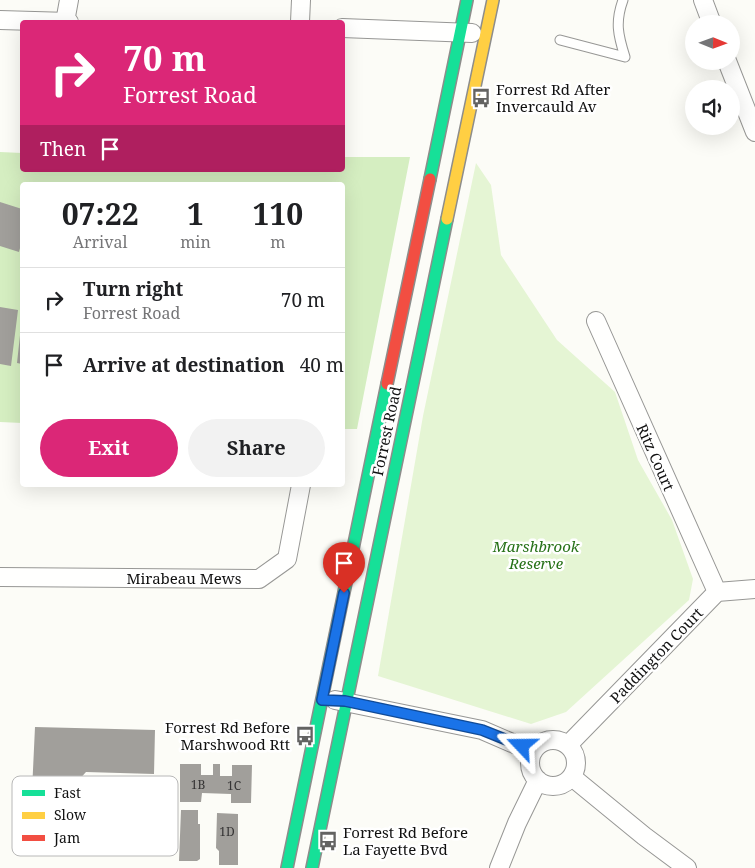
<!DOCTYPE html>
<html lang="en">
<head>
<meta charset="utf-8">
<style>
  :root { --surface:#fff; --page:#f2f2f2; --text:#202124; --muted:#757577; --line:#e0e0e0; --accent:#db2777 }
  body { margin:0; font-family:"Noto Serif",serif; background:var(--page); color:var(--text); height:100vh; display:flex; flex-direction:column; font-size:19px; white-space:nowrap }
  * { box-sizing:border-box; margin:0 }
  p { font-size:16px; color:var(--muted) }
  .icon { flex:none; width:28px; height:28px; fill:none; stroke:currentColor; stroke-width:2; stroke-linecap:round; stroke-linejoin:round }
  .map { position:relative; flex:1; overflow:hidden }
  .side { position:absolute; left:20px; top:182px; width:325px; height:305px; display:flex; flex-direction:column; background:var(--surface); border-radius:5px; box-shadow:0 5px 20px #0002 }
  .side>* { flex:none }
  .hud { position:absolute; left:20px; top:20px; width:325px; height:152px; border-radius:5px; box-shadow:0 5px 20px #0002; background:#db2777; color:#fff; overflow:hidden }
  .needle { width:32px; rotate:91deg }
  .buttons { position:absolute; left:685px; top:15px; display:grid; gap:10px }
  .buttons a { display:grid; place-items:center; width:55px; height:55px; border-radius:50%; background:var(--surface); box-shadow:0 5px 20px #0002; font-size:25px }
  .pin { position:absolute; display:grid; place-items:center; width:42px; height:42px; color:#fff; margin:-51px -21px; border-radius:50% 50% 50% 0; rotate:-45deg; box-shadow:0 0 5px #0007 }
  .pin .icon { rotate:45deg }
  .me { position:absolute; width:55px; margin:-28px; rotate:293deg; stroke-linejoin:round; filter:drop-shadow(0 0 4px #0008) }
  .turn { display:flex; align-items:center; gap:18px; height:105px; padding:0 20px; font-size:22px }
  .turn .icon { width:65px; height:65px; stroke-width:2.5 }
  .turn b { display:block; font-size:35px; line-height:42px }
  .then { display:flex; align-items:center; height:48px; padding:0 20px; background:#0003; gap:10px; font-size:19px }
  .eta { display:flex; justify-content:space-evenly; align-items:center; height:85px; text-align:center }
  .eta b { font-size:30px; font-weight:700; line-height:35px }
  .button { display:flex; gap:10px; margin-top:auto; padding:10px 20px }
  .button a { flex:1; height:58px; border-radius:30px; background:var(--accent); color:#fff; font-size:20px; font-weight:700; line-height:58px; text-align:center }
  .button a+a { background:var(--page); color:var(--text) }
  ul { padding:0; list-style:none }
  li { display:flex; align-items:center; gap:15px; height:65px; padding:0 20px; border-top:1px solid var(--line) }
  li div { flex:1 }
  li b { display:block; font-size:19px }
  li em { font-style:normal }
  .map>svg:first-child { display:block }
</style>
</head>
<body>
<div class="map">
<svg width="755" height="868" viewBox="0 0 755 868">
  <rect width="100%" height="100%" fill="#fcfcf7"/>
  <path fill="#e5f5d4" d="M476,163l15,22 10,70 56,85 58,52 23,68 34,60 21,59 -4,21 -123,112 -35,12 -153,-48 45,-260z"/>
  <path fill="#d5eec1" d="M0,152l22,1v17h320l1,-13h67l-53,272h-14l-1,-244h-320v238l-22,-1z"/>
  <path fill="#a19f9b" d="M0,202l22,7v31l-3,12 -19,-6z
    M0,307l18,3 -7,56 -11,-2z
    M21,326l1,1v37l-5,-1z
    M35,727l120,3 -1,44 -68,-2 -10,11 -1,53 -45,-2z
    M180,764h21v11h12v-11h7v12h12v-11h20l-1,38h-20v-9l-29,-1 -1,9h-21z
    M181,810h17v14h2v35l-3,2h-18z
    M217,813l21,1v51h-19v-14l-3,-3z"/>
  <g fill="none" stroke-linecap="round" stroke-linejoin="round">
    <defs>
      <path id="lane" d="M560,40l65,17c-7,-22 -10,-35 -2,-57"/>
      <path id="street" d="M703,0l9,24
        M0,20l69,2
        M65,22l4,-22
        M300,22l1,-22
        M342,28l130,5
        M727,61l28,71
        M596,321l121,271
        M0,577l259,2 28,-20 14,-74
        M335,700l147,30 51,22
        M530 763a23 23 0 1 1 46 0a23 23 0 1 1-46 0Z
        M568,745l149,-153 38,-3
        M572,777l72,59 43,32
        M499,868l18,-45 21,-43"/>
      <path id="fast" d="M430,179l37,-179
        M287,868l100,-484
        M312,868l135,-649"/>
      <path id="slow" d="M447,219l46,-219"/>
      <path id="jam" d="M387,384l43,-205"/>
    </defs>
    <use href="#lane" stroke="#979795" stroke-width="11"/>
    <use href="#street" stroke="#979795" stroke-width="20"/>
    <use href="#fast" stroke="#8d8d8b" stroke-width="14"/>
    <use href="#slow" stroke="#8d8d8b" stroke-width="14"/>
    <use href="#jam" stroke="#8d8d8b" stroke-width="14"/>
    <use href="#lane" stroke="#fffffe" stroke-width="9"/>
    <use href="#street" stroke="#fffffe" stroke-width="18"/>
    <use href="#fast" stroke="#16e098" stroke-width="11"/>
    <use href="#slow" stroke="#ffcf43" stroke-width="11"/>
    <use href="#jam" stroke="#f24e42" stroke-width="11"/>
  </g>
  <g fill="none" stroke-linecap="round" stroke-linejoin="round">
    <defs>
      <path id="route" d="M344,593l-22,107 23,1 137,29 40,16"/>
    </defs>
    <use href="#route" stroke="#114b97" stroke-width="12"/>
    <use href="#route" stroke="#1a73e8" stroke-width="9"/>
  </g>
  <defs>
    <symbol id="bus-bare" viewBox="-9 -9 18 18"><path d="M-5-6H5V4H4V6H2V4H-2V6H-4V4H-5ZM-3.5-4V0h7V-4ZM-3.5 1.2v1.5H-2V1.2ZM2 1.2v1.5H3.5V1.2Z" fill="#636362" stroke="#fff" stroke-width="2.5" paint-order="stroke"/></symbol>
  </defs>
  <g fill-rule="evenodd">
    <use href="#bus-bare" x="467" y="84" width="28" height="28"/>
    <use href="#bus-bare" x="291" y="722" width="28" height="28"/>
    <use href="#bus-bare" x="314" y="827" width="28" height="28"/>
  </g>
  <g text-anchor="middle" dominant-baseline="central" stroke-width="5" stroke-linejoin="round" paint-order="stroke">
    <g font-size="12" fill="#353434">
      <text x="198" y="784">1B</text>
      <text x="234" y="785">1C</text>
      <text x="227" y="831">1D</text>
    </g>
    <g font-size="15" fill="#111" stroke="#fff" text-anchor="start">
      <text x="496" y="89">Forrest Rd After<tspan x="496" dy="17">Invercauld Av</tspan></text>
      <text x="290" y="727" text-anchor="end">Forrest Rd Before<tspan x="290" dy="17">Marshwood Rtt</tspan></text>
      <text x="343" y="832">Forrest Rd Before<tspan x="343" dy="17">La Fayette Bvd</tspan></text>
    </g>
    <g font-size="15" fill="#111" stroke="#fff">
      <text transform="translate(386 431) rotate(-78)">Forrest Road</text>
      <text transform="translate(656 457) rotate(66)">Ritz Court</text>
      <text x="184" y="578">Mirabeau Mews</text>
      <text transform="translate(656 655) rotate(-46)">Paddington Court</text>
    </g>
    <g font-size="15" font-style="italic" fill="#277218" stroke="#fff">
      <text x="536" y="546">Marshbrook<tspan x="536" dy="17">Reserve</tspan></text>
    </g>
  </g>
  <rect x="12" y="776" width="166" height="80" rx="8" fill="#fff" stroke="#b8b8b8" stroke-width="1"/>
  <rect x="22" y="790" width="23" height="6" fill="#16e098"/>
  <rect x="22" y="812" width="23" height="7" fill="#ffcf43"/>
  <rect x="22" y="835" width="23" height="6" fill="#f24e42"/>
  <g font-size="14" fill="#111">
    <text x="54" y="798">Fast</text>
    <text x="54" y="820">Slow</text>
    <text x="54" y="843">Jam</text>
  </g>
</svg>
<div class="buttons">
<a><svg class="needle" viewBox="-14 -14 28 28"><path d="M0-13l5 13h-10z" fill="#e53935"/><path d="M0 13l5-13h-10z" fill="#757577"/></svg></a>
<a><svg class="icon" aria-label="sound" viewBox="0 0 24 24"><path d="M4 9h4l5-4v14l-5-4H4zM17 9q2 3 0 6"/></svg></a>
</div>
<div class="pin" style="left:344px;top:593px;background:#d93025"><svg class="icon" aria-label="arrive" viewBox="0 0 24 24"><path d="M6 21V4h12l-3 4 3 4H6"/></svg></div>
<svg class="me" style="left:522px;top:746px" viewBox="-20 -20 40 40"><path d="M0-17L14 15 0 8-14 15z" fill="#1a73e8" stroke="#fff" stroke-width="4"/></svg>
<div class="hud">
<div class="turn"><svg class="icon" aria-label="right" viewBox="0 0 24 24"><path d="M7 20v-9h11M14 6l5 5-5 5"/></svg><div><b>70 m</b>Forrest Road</div></div>
<div class="then">Then<svg class="icon" aria-label="arrive" viewBox="0 0 24 24"><path d="M6 21V4h12l-3 4 3 4H6"/></svg></div>
</div>
<section class="side">
<div class="eta">
<div><b>07:22</b><p>Arrival</p></div>
<div><b>1</b><p>min</p></div>
<div><b>110</b><p>m</p></div>
</div>
<ul>
<li><svg class="icon" aria-label="right" viewBox="0 0 24 24"><path d="M7 20v-9h11M14 6l5 5-5 5"/></svg><div><b>Turn right</b><p>Forrest Road</p></div><em>70 m</em></li>
<li><svg class="icon" aria-label="arrive" viewBox="0 0 24 24"><path d="M6 21V4h12l-3 4 3 4H6"/></svg><div><b>Arrive at destination</b></div><em>40 m</em></li>
</ul>
<div class="button"><a>Exit</a><a>Share</a></div>
</section>
</div>
</body>
</html>
